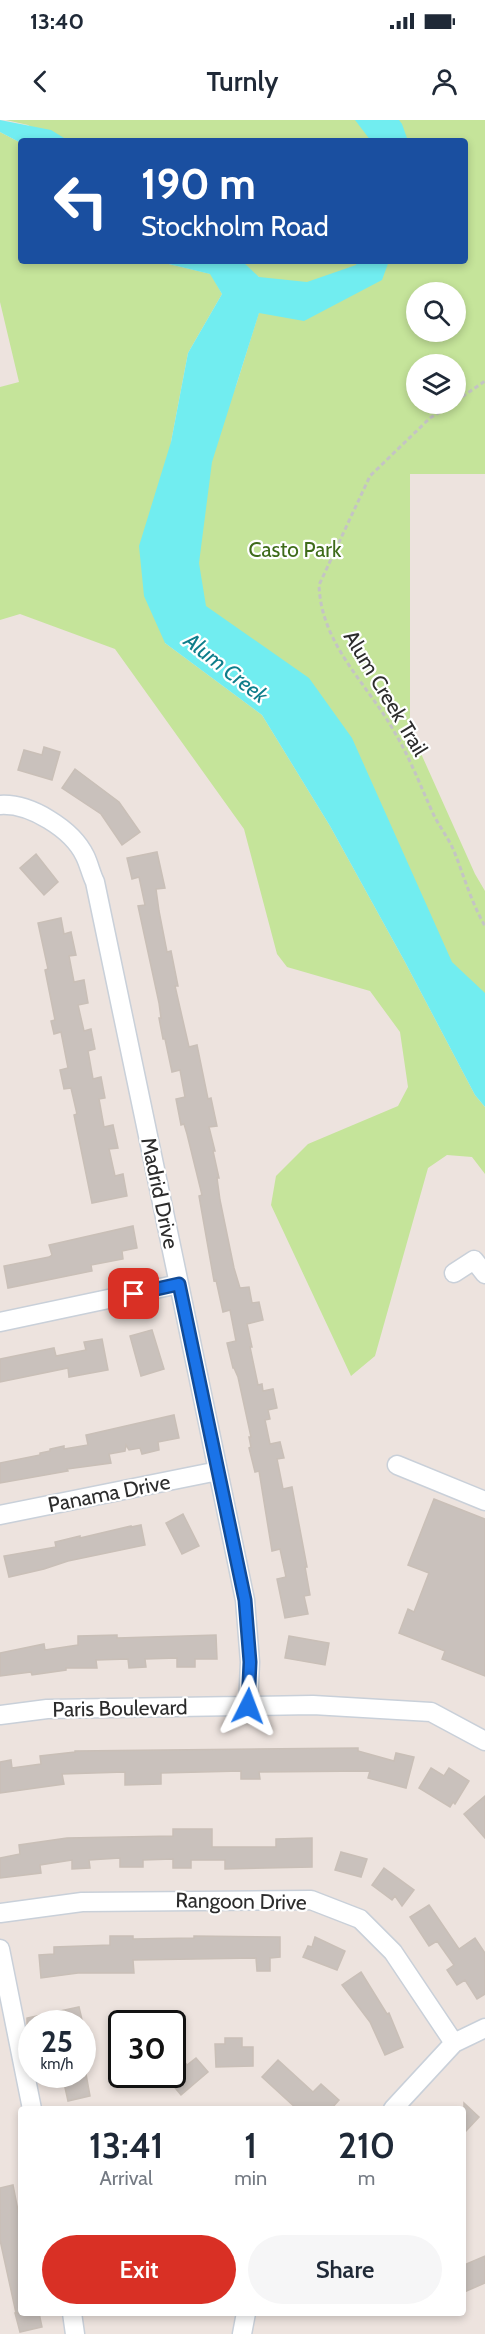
<!DOCTYPE html>
<html lang="en">
<head>
<meta charset="utf-8">
<style>
  :root { --surface:#fff; --page:#f6f6f7; --text:#1f2937; --muted:#747a83; --accent:#d93025 }
  body { margin:0; font-family:Cabin,sans-serif; background:var(--page); color:var(--text); height:100vh; display:flex; flex-direction:column; font-size:22px; white-space:nowrap }
  * { box-sizing:border-box; margin:0 }
  p { font-size:20px; color:var(--muted) }
  .icon { flex:none; width:33px; height:33px; fill:none; stroke:currentColor; stroke-width:2; stroke-linecap:round; stroke-linejoin:round }
  .map { position:relative; flex:1; overflow:hidden }
  .side { position:absolute; left:18px; top:1986px; width:448px; height:210px; display:flex; flex-direction:column; background:var(--surface); border-radius:6px; box-shadow:0 3px 9px #0003 }
  .side>* { flex:none }
  .hud { position:absolute; left:18px; top:18px; width:450px; height:126px; border-radius:6px; box-shadow:0 3px 9px #0003; background:#1a4fa0; color:#fff; overflow:hidden }
  .buttons { position:absolute; left:406px; top:162px; display:grid; gap:12px }
  .buttons a { display:grid; place-items:center; width:60px; height:60px; border-radius:50%; background:var(--surface); box-shadow:0 3px 9px #0003; font-size:30px }
  .speed { position:absolute; left:18px; top:1890px; display:flex; gap:12px; font-size:30px; font-weight:700; text-align:center }
  .speed>* { display:grid; place-content:center; width:78px; height:78px; border-radius:50%; background:var(--surface); box-shadow:0 3px 9px #0003; line-height:1 }
  .speed small { font-size:15px; font-weight:400 }
  .speed .limit { border:3px solid #111; border-radius:9px; background:#fff; color:#111 }
  .pin { position:absolute; display:grid; place-items:center; width:51px; height:51px; color:#fff; margin:-26px; border-radius:12px; box-shadow:0 3px 9px #0006 }
  .me { position:absolute; width:66px; margin:-33px; rotate:3deg; stroke-linejoin:round; filter:drop-shadow(0 0 4px #0008) }
  .turn { display:flex; align-items:center; gap:21px; height:126px; padding:0 24px; font-size:27px }
  .turn .icon { width:78px; height:78px; stroke-width:2.5 }
  .turn b { display:block; font-size:42px; line-height:51px }
  .eta { display:flex; justify-content:space-evenly; align-items:center; height:102px; text-align:center }
  .eta b { font-size:36px; font-weight:600; line-height:42px }
  .cta { display:flex; gap:12px; margin-top:auto; padding:12px 24px }
  .cta a { flex:1; height:69px; border-radius:36px; background:var(--accent); color:#fff; font-size:24px; font-weight:600; line-height:69px; text-align:center }
  .cta a+a { background:var(--page); color:var(--text) }
  .status { display:flex; justify-content:space-between; align-items:center; height:42px; padding:0 30px; background:var(--surface); direction:ltr }
  .status svg { height:16px; fill:currentColor }
  header { display:flex; justify-content:space-between; align-items:center; height:78px; padding:0 24px; background:var(--surface); font-size:27px; font-weight:600 }
  .map>svg:first-child { display:block }
</style>
</head>
<body>
<div class="status"><b>13:40</b><svg viewBox="0 0 49 12"><path d="M0 12V9h3v3zM5 12V6h3v6zM10 12V3h3v9zM15 12V0h3v12zM26 1h20v11H26zM47 4h2v5h-2z"/></svg></div>
<header><svg class="icon" aria-label="back" viewBox="0 0 24 24"><path d="M15 5l-7 7 7 7"/></svg>Turnly<svg class="icon" aria-label="person" viewBox="0 0 24 24"><circle cx="12" cy="8" r="4"/><path d="M4 21q1-7 8-7t8 7"/></svg></header>
<div class="map">
<svg width="485" height="2214" viewBox="0 0 485 2214">
  <rect width="100%" height="100%" fill="#ede3de"/>
  <path fill="#c5e49a" fill-rule="evenodd" d="M6,0h479v354h-75v255l65,145 10,17v149l-121,-241 -200,-226 73,-190 22,-71v-35l-23,-16h229v-120h-413l-24,-16zM417,172h39v40h-39zM417,244h39v40h-39z
    M0,12l21,11v118h135l55,13 11,20 -34,59 -17,89 -6,201 97,72 68,111 75,136 70,133 10,12v67l-13,-17 -25,-2 -19,13 -53,188 -24,20 -80,-171 5,-29 32,-32 90,-38 10,-19 -8,-55 -30,-41 -83,-24 -10,-13 -33,-125 -129,-180 -95,-35 -20,6v-233l19,-5 -19,-80z"/>
  <path fill="#71edf0" d="M0,0l51,10 18,11h-48v2l-21,-11z
    M355,0h44l3,4 6,17h-37z
    M156,141h86l17,16 48,5 49,-17 2,-4h31l-7,19 -78,41 -45,-8 -47,149 -13,101 7,43 103,72 43,60 100,224 33,31v114l-10,-12 -70,-133 -75,-136 -68,-111 -97,-72 -21,-47 -5,-50 32,-104 17,-89 34,-59 -12,-20z"/>
  <path fill="#c9c1bc" stroke="#c9bfb7" stroke-width="1.5" d="M44,627l16,5 -8,28 -34,-10 6,-20 18,5z
    M75,649l44,33 21,30 -18,13 -21,-31 -39,-26z
    M157,732l8,36 -9,1 3,22 8,41 4,-1 7,35h-3l14,61 8,-2 11,54 3,-1 6,28 -8,1 6,24h-2l6,27h-2l3,22 14,68 6,20 9,-1 3,16 7,-1 4,18 -16,4 5,23h-2l8,38 4,-1 1,7 10,-2 4,19 -9,2 2,9 -5,1 5,24 10,-2 4,16 -7,1 6,30 9,-2 15,80h-2l5,28 -6,1 4,18 -23,4 -8,-39 9,-2 -6,-28 -8,2 -13,-80 -4,1 -6,-24 2,-1 -2,-10h2l-13,-60 -4,-9h-1l-6,-25 9,-2 -6,-31 -7,2 -7,-32 -2,1 -15,-85 3,-1 -15,-61 -3,-10 -3,1 -5,-26 9,-2 -5,-27 -8,2 -7,-33h-2l-4,-21h2l-2,-15 -21,-97 7,-1 -6,-28 -7,2 -5,-21z
    M36,734l22,28 -14,13 -24,-27z
    M61,798l3,16 7,-2 5,23 -7,1 5,26 10,-2 4,23 -10,2 6,26 7,-2 4,20 -7,2 5,28 8,-2 4,21 -6,1 5,28 9,-2 5,23 -9,1 6,27 8,-2 4,22 -35,7 -18,-88 3,-1 -6,-26 -7,1 -4,-19 8,-2 -7,-36 -7,2 -3,-13 4,-1 -10,-50 3,-1 -10,-46z
    M133,1106l4,22 -15,3 1,8 -32,6 1,6 -84,17 -4,-22 45,-9 3,-2 -3,-10z
    M152,1210l12,39 -23,7 -11,-40z
    M102,1219l6,31 -39,7 -1,-9 -68,14v-23l54,-11 2,8 30,-6 -2,-8z
    M174,1295l5,23 -21,4 1,8 -17,4 -2,-6 -11,2 -3,-5 -1,6 -16,3 2,9 -44,6 1,2 -68,12v-20l40,-8v-2l10,-2v-2l14,-3v3l24,-4 -2,-10z
    M434,1379l51,20v157l-43,-17 3,-8 -46,-18 9,-24 6,3 15,-39 -21,-8z
    M183,1394l16,32 -17,8 -16,-31z
    M141,1405l4,20 -77,16 -24,8 -35,8 -5,-21 52,-9 -1,-5 25,-6v2l51,-12v1z
    M117,1515v3l99,-3 1,24h-22v8h-18v-9l-32,1 1,8 -17,1 -1,-9 -32,1 1,8h-31v2l-34,5 -1,-3 -31,4v-23l44,-9 1,6 33,-5v-9z
    M289,1516l40,7 -4,22 -40,-7z
    M358,1628v3l36,10 2,-8 18,4 -8,31 -38,-10 2,-7 -111,1 1,7h-19v-8l-80,2v11l-36,1v-13l-63,2 2,10 -64,9v-31l11,-2 1,8 29,-4 -1,-8 35,-4v-1z
    M431,1648l13,8 5,-8 20,13 -14,23 -2,-2 -3,5 -31,-19z
    M485,1676v42l-21,-24z
    M173,1709h39v18h64v-8l36,-1v29l-87,2v-9h-34v8h-18v-9l-30,1v7h-23v-9l-31,2 1,8 -18,1v-9l-32,5 1,8 -41,5v-20l20,-4 -1,-9 48,-7 106,-2z
    M341,1732l26,7 -6,18 -26,-7z
    M384,1748l30,22 -12,16 -7,-10 -3,4 -20,-15z
    M429,1785l30,44 16,-11 10,15v41l-8,5 -12,-19 -8,5 -10,-15 7,-5 -17,-24 -8,5 -19,-29z
    M110,1816h23v3l61,-1v-2l86,1v20l-10,1v13h-13l-1,-13 -123,2 1,13h-56l-37,5 -2,-23 15,-1v-7l56,-2z
    M315,1817l30,14 -8,19 -34,-13 5,-11 4,1z
    M361,1852l26,42 2,-1 14,34 -18,8 -15,-33 -28,-37z
    M79,1887l4,17h-56v-6z
    M225,1918h17v9h11v19l-37,1 -1,-23h10z
    M172,1927l15,18 9,-7 12,14 -27,23 -14,-17 5,-4z
    M278,1940l35,32 8,-8 18,16 -8,9h-34l-35,-32z
    M62,1954h24l4,22 -22,5z
    M464,1983l15,14 -15,16z
    M13,2065l8,41v86l-5,1 -16,-73v-52z
    M485,2136v27l-21,9v-27z
    M15,2193h24l3,14 -22,5z"/>
  <g fill="none" stroke-linecap="round" stroke-linejoin="round">
    <defs>
      <path id="minor" d="M0,685c30,-2 72,24 85,51 4,8 6,18 10,26l150,718 5,62 -2,44
        M454,1153l20,-13 11,14
        M0,1202l179,-38
        M397,1345l88,36
        M0,1395l218,-44
        M0,1595l47,-6 266,-4 118,7 54,29
        M0,1793l82,-11 229,-2 49,19 33,33 61,91
        M0,1829l32,160
        M393,1989l61,-66 31,-15
        M72,2193l3,21
        M242,2214l4,-21"/>
    </defs>
    <use href="#minor" stroke="#c9d0d9" stroke-width="21"/>
    <path stroke="#c4c4c4" stroke-width="3" stroke-dasharray="4.5 3" stroke-linecap="butt" d="M456,281l29,-20
      M453,284l-23,14 -60,58 -51,109c2,60 49,99 76,148 15,25 25,52 37,78 6,14 16,26 22,40 10,25 17,51 31,75"/>
    <use href="#minor" stroke="#fff" stroke-width="18"/>
  </g>
  <g fill="none" stroke-linecap="round" stroke-linejoin="round">
    <defs>
      <path id="route" d="M134,1174l45,-10 66,316 5,62 -2,44"/>
    </defs>
    <use href="#route" stroke="#114b97" stroke-width="15"/>
    <use href="#route" stroke="#1a73e8" stroke-width="10"/>
  </g>
  <g text-anchor="middle" dominant-baseline="central" stroke-width="4.5" stroke-linejoin="round" paint-order="stroke">
    <g font-size="21" fill="#3e6b1a" stroke="#fff">
      <text x="295" y="429">Casto Park</text>
    </g>
    <g font-size="21" fill="#2c2c2c" stroke="#fff">
      <text transform="translate(386 573) rotate(59)">Alum Creek Trail</text>
      <text transform="translate(160 1073) rotate(78)">Madrid Drive</text>
      <text transform="translate(109 1373) rotate(-11)">Panama Drive</text>
      <text transform="translate(120 1588) rotate(-1)">Paris Boulevard</text>
      <text transform="translate(241 1781) rotate(1)">Rangoon Drive</text>
    </g>
    <g font-size="22" font-style="italic" fill="#0d7d8a" stroke="#fff">
      <text transform="translate(226 548) rotate(38)">Alum Creek</text>
    </g>
  </g>
</svg>
<div class="buttons">
<a><svg class="icon" aria-label="search" viewBox="0 0 24 24"><circle cx="10" cy="10" r="6"/><path d="M15 15l6 6"/></svg></a>
<a><svg class="icon" aria-label="layers" viewBox="0 0 24 24"><path d="M12 4l9 5-9 5-9-5zM3 14l9 5 9-5"/></svg></a>
</div>
<div class="speed"><div>25<small>km/h</small></div><div class="limit">30</div></div>
<div class="pin" style="left:134px;top:1174px;background:#d93025"><svg class="icon" aria-label="arrive" viewBox="0 0 24 24"><path d="M6 21V4h12l-3 4 3 4H6"/></svg></div>
<svg class="me" style="left:248px;top:1586px" viewBox="-20 -20 40 40"><path d="M0-17L14 15 0 8-14 15z" fill="#1a73e8" stroke="#fff" stroke-width="4"/></svg>
<div class="hud">
<div class="turn"><svg class="icon" aria-label="left" viewBox="0 0 24 24"><path d="M17 20v-9H6M10 6l-5 5 5 5"/></svg><div><b>190 m</b>Stockholm Road</div></div>
</div>
<section class="side">
<div class="eta">
<div><b>13:41</b><p>Arrival</p></div>
<div><b>1</b><p>min</p></div>
<div><b>210</b><p>m</p></div>
</div>
<div class="cta"><a>Exit</a><a>Share</a></div>
</section>
</div>
</body>
</html>
